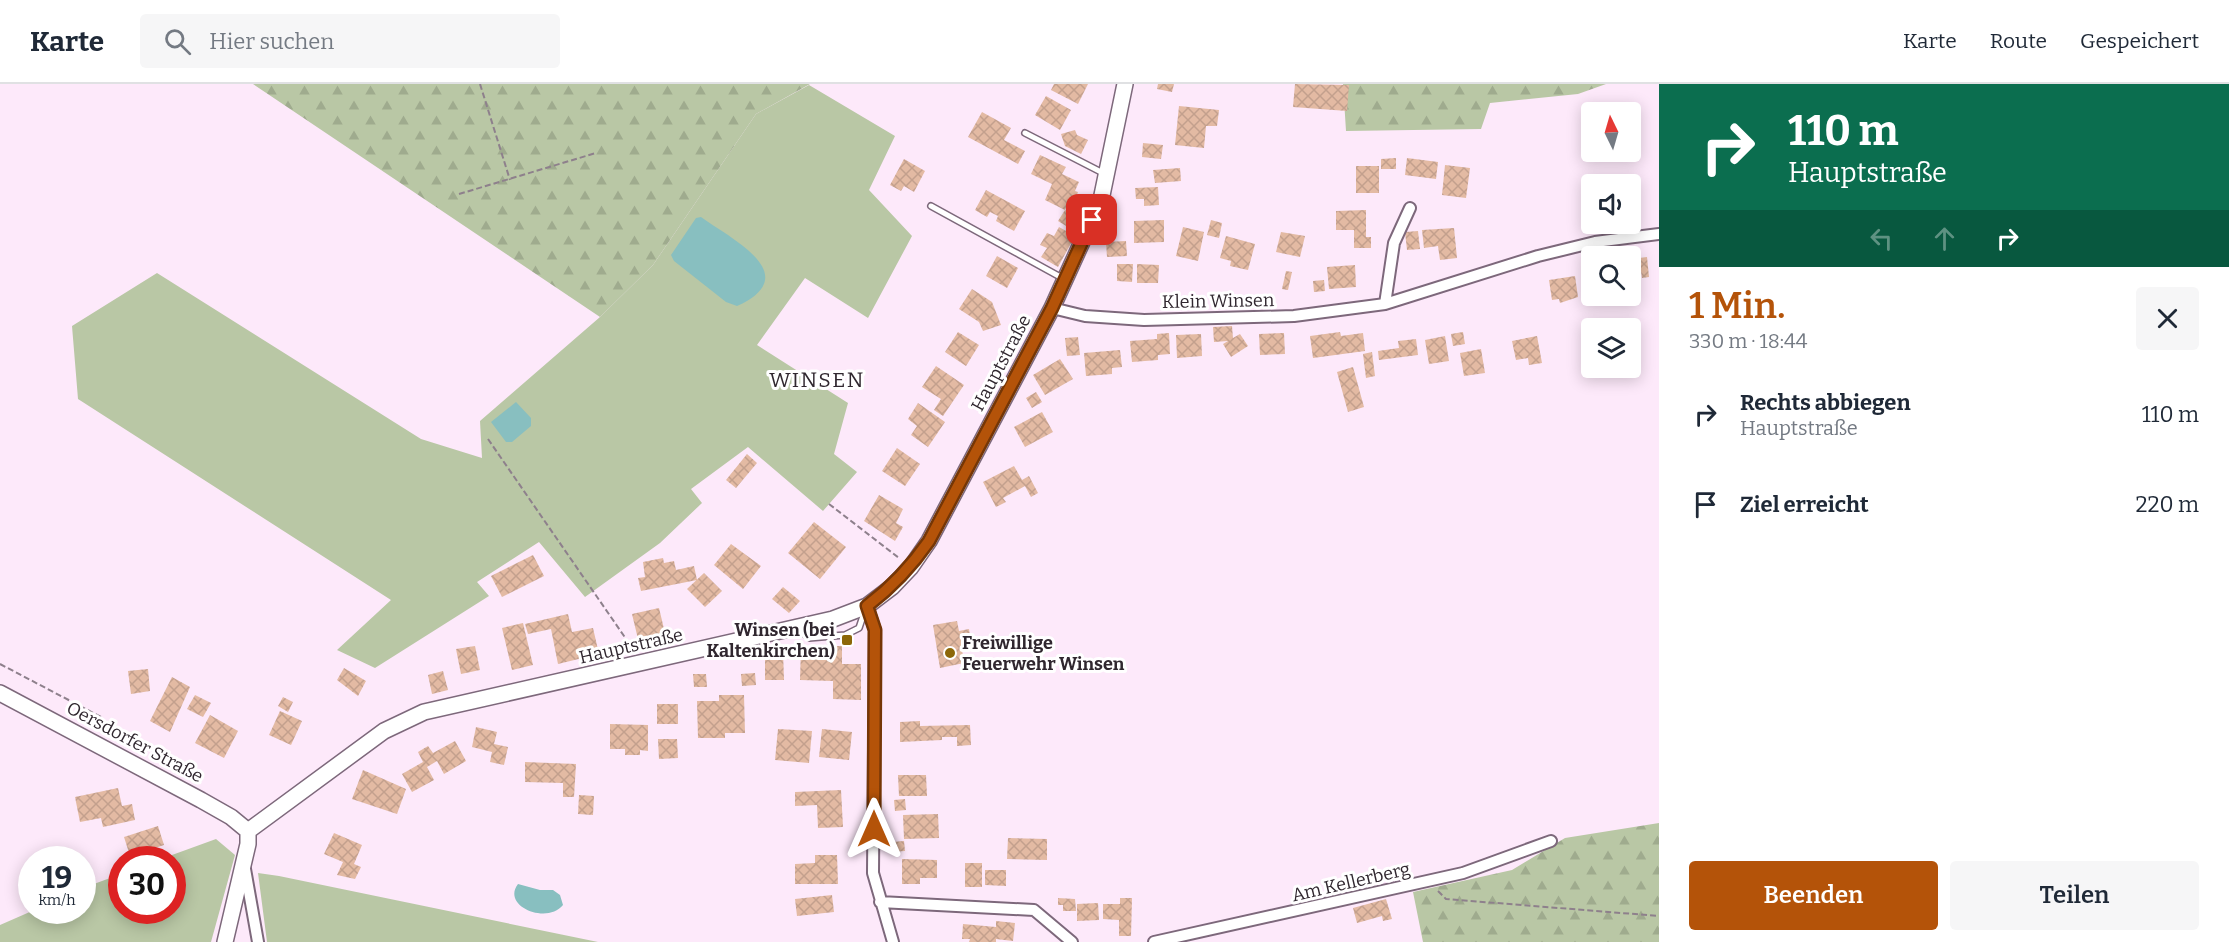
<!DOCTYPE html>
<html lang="de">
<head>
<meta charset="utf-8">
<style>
  :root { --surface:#fff; --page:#f6f6f7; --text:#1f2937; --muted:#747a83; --line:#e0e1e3; --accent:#b45309 }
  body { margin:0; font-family:Bitter,serif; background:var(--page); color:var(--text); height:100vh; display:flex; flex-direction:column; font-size:22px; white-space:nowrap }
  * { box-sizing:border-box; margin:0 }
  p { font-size:20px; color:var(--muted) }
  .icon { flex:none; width:33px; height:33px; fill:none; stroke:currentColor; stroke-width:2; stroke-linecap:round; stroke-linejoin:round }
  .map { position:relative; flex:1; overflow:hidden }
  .details { display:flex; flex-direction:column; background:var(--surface); width:570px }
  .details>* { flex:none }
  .top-card { background:#0b6e4f; color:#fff; overflow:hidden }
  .needle { width:39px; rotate:355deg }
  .buttons { position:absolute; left:1581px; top:18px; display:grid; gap:12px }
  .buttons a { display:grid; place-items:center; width:60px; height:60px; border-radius:6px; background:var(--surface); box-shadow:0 3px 15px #0003; font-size:30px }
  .speed { position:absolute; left:18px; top:762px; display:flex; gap:12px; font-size:30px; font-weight:700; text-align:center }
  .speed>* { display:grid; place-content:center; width:78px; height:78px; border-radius:50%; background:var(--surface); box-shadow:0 3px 15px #0003; line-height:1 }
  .speed small { font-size:15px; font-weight:400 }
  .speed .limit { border:9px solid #d22; background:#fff; color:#111 }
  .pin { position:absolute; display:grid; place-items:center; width:51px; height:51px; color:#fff; margin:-26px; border-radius:12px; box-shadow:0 3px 9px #0006 }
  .me { position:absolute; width:66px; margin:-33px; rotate:0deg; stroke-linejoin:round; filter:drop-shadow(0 0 4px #0008) }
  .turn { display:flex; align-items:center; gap:21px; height:126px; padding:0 30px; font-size:27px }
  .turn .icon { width:78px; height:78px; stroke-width:2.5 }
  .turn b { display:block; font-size:42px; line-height:51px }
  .lanes { display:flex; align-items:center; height:57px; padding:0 30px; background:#0003; justify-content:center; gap:30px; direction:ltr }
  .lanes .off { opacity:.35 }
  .round { display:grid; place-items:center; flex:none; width:63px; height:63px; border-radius:6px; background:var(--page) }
  .overview { display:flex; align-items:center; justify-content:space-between; height:102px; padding:0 30px }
  h1 { font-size:36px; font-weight:600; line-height:45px; color:var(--accent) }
  .button { display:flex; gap:12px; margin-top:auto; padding:12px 30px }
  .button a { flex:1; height:69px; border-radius:6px; background:var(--accent); color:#fff; font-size:24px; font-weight:600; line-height:69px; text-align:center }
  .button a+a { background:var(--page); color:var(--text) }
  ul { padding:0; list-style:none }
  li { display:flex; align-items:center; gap:18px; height:90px; padding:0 30px }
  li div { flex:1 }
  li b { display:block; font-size:22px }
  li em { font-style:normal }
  header { display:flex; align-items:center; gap:36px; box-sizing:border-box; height:84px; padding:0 30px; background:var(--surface); border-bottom:2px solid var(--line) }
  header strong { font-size:28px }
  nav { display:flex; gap:33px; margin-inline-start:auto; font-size:21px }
  .search { width:420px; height:54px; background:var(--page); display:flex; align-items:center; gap:15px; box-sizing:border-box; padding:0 21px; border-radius:6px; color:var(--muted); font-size:22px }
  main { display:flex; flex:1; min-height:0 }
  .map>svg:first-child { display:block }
</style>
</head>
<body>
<header>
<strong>Karte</strong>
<div class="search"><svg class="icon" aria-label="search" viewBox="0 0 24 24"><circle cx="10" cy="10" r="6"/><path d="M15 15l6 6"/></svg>Hier suchen</div>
<nav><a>Karte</a><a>Route</a><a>Gespeichert</a></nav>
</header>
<main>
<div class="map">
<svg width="1659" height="858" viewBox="0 0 1659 858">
  <defs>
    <pattern id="forest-firs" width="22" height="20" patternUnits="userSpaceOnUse" patternTransform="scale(1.5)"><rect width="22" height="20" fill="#b9c7a5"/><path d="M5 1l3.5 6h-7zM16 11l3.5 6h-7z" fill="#9fab8e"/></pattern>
    <pattern id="building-cross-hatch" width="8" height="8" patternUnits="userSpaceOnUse" patternTransform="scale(1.5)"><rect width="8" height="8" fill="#e3baa3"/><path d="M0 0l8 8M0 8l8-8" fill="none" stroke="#c3a08d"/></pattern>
  </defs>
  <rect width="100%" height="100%" fill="#fde9fa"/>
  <path fill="#b9c7a5" d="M809,1l86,51 -26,54 43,46 -44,82 -63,-40 -48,67 91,58 -14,51 23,18 -34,39 -75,-64 -57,42 11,14 -42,40 -75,54 -46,-55 -62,40 12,14 -114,72 -38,-18 54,-50 -313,-201 -6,-73 85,-53 264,166 61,19 -2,-37 120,-104 53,-52 103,-151z
    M216,755l19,16 -24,87h-211v-17l32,-14 50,-1 1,-22 38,-14 1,36h50v-50l-11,-1z
    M258,789l21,3 319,66h-331z"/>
  <path fill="url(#forest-firs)" d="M253,0h557l-54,30 -103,151 -53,52z
    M1343,0h263l-28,10 -88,9 -9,26 -135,2z
    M1659,739v119h-236l-10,-50 99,-22 53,-32z"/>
  <path fill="#88bfc0" d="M701,133c32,23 104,58 36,89l-11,-4 -52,-41 -3,-6 25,-37z
    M516,318l15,16v8l-19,16h-6l-15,-20z
    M518,800l22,6h13l7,5 3,10c-16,20 -62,1 -45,-21z"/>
  <path fill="url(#building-cross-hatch)" d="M1054,0h34l-10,20 -27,-14z
    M1158,0h16l-2,8 -15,-3z
    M1295,0l54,1 -2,26 -54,-4z
    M1046,12l25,14 -11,20 -25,-15z
    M1179,22l40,4 -2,16h-11l-2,22 -29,-3z
    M982,28l29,16 -7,12 21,11 -7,13 -50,-27z
    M1075,46l2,5 11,5 -7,14 -16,-8 -4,-12z
    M1143,59l20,2 -2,14 -19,-2z
    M1040,71l26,12 -4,7 17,8 -4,9 3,1 -6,14 -4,-2 -3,6 -20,-10 7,-16 -21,-10z
    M1396,74v11h-15v-10z
    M1407,74l31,4 -2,17 -31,-4z
    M904,75l21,12 -11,21 -10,-6 -3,5 -11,-6z
    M1445,81l25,3 -4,30 -24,-3z
    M1356,82h23v27h-23z
    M1180,84l1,13 -26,2 -2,-13z
    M1158,103l1,18 -15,1v-7h-8l-1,-11z
    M986,106l39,21 -11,20 -18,-10 2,-5 -8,-4 -3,5 -12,-7z
    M1065,126l13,8 -7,11 -13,-8z
    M1366,126v27h5v11h-17v-18h-18v-19z
    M1164,136v22l-30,1v-22z
    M1211,136l11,3 -3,15 -12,-3z
    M1059,143l16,9 -17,31 -17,-10 6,-9 -7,-3 7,-12 7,3z
    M1183,143l21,5 -6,29 -22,-5z
    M1454,144l3,30 -17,2 -2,-14 -14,2 -2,-18z
    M1418,147l2,18 -13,1 -2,-18z
    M1281,148l24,4 -5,21 -24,-5z
    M1226,152l29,8 -7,26 -18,-4 1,-5 -11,-3z
    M1126,157l1,15 -20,1 -1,-15z
    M1636,170l3,25 -9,1v-25z
    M997,172l21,12 -11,20 -21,-12z
    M1647,173l2,20 -7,1 -3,-20z
    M1117,180h16l-1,18 -15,-1z
    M1137,180l22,1 -1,18h-21z
    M1355,181l1,22 -27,2 -2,-22z
    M1286,187l6,1 -4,18 -6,-1z
    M1575,192l3,21 -18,6 -1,-4 -7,1 -3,-20z
    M1324,196l1,11 -11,1 -1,-11z
    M972,205l20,13 9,23 -18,6 -4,-9 -20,-13z
    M1232,242l1,12 7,-4 8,12 -17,11 -8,-13 5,-3 -14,1 -1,-15z
    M958,248l21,13 -13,21 -21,-14z
    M1340,248l1,4 22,-3 2,18 -52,7 -3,-22z
    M1463,248l2,12 -12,2 -2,-12z
    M1169,249l1,21 -12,1v5l-26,2 -2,-21 27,-2v-5z
    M1284,249l1,21 -25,1 -1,-21z
    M1201,250l1,22 -25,2 -1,-23z
    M1445,252l4,25 -20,3 -4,-24z
    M1537,252l5,27 -13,2 -1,-7 -12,2 -4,-19z
    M1078,253l2,18 -13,1 -2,-18z
    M1416,255l2,16 -39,5 -1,-9 21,-3 -1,-7z
    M1481,265l4,24 -21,3 -4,-23z
    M1120,266l2,17 -10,1v6l-26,2 -2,-23z
    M1372,268l3,24 -9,2 -3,-24z
    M1060,275l13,20 -28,16 -12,-20z
    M936,282l28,19 -21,31 -9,-6 7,-11 -19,-12z
    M1353,283l11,40 -16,5 -11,-40z
    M1036,308l6,10 -10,6 -6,-10z
    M918,319l27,19 -17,25 -17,-12 6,-9 -9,-7z
    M1042,328l11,20 -28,15 -11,-20z
    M897,364l23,16 -15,22 -23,-15z
    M747,370l10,9 -21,25 -10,-8z
    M1014,382l8,14 7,-4 9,17 -7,4 -6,-11 -22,12 3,4 -10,5 -13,-25z
    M879,411l24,14 -7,14 7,4 -8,14 -31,-20z
    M814,438l32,25 -26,32 -32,-26z
    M731,460l30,22 -18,23 -29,-24z
    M533,471l11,21 -42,21 -11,-21z
    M663,474l1,5 10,-2 2,9 18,-4 3,14 -56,11 -3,-13 7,-1 -2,-15z
    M704,489l18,18 -17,16 -18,-18z
    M783,503l17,14 -11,12 -17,-14z
    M659,524l6,25 -27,6 -6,-25z
    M568,530l4,18 21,-4 6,26 -41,10 -7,-35 -23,5 -3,-10z
    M957,537l2,10 10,-2 2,12 -10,2 3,20 -24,5 -7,-43z
    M523,539l10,42 -21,5 -10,-42z
    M475,562l5,24 -19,4 -5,-25z
    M801,562h41v18h19v36l-28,-1v-18l-33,-1z
    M783,567l1,29h-19v-25z
    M344,584l22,13 -8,15 -21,-16z
    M148,585l2,22 -19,3 -3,-23z
    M443,587l5,19 -16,4 -4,-19z
    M755,589l1,12 -14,1 -1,-12z
    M693,590h13l1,13h-13z
    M172,593l18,10 -20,45 -20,-11z
    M195,611l16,8 -8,14 -16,-8z
    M719,611h25l1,38h-20v5h-27l-1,-37h22z
    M283,613l10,5 -5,10 -10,-6z
    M657,620h21v20h-21z
    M280,627l22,10 -11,24 -22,-10z
    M210,631l28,16 -14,27 -29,-15z
    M920,637v5l50,-1 1,20 -14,1v-9h-15v3l-42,2v-20z
    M610,640l38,1v26l-8,-1v5h-15v-6h-15z
    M476,643l21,5 -3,12 14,3 -4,18 -14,-3 2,-10 -20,-5z
    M778,645l34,2 -3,32 -34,-3z
    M822,645l30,3 -3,28 -30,-3z
    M658,655h19l1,19 -19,1z
    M455,657l11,20 -22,13 -7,-13 -10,6 7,13 -22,12 -10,-18 21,-12 -5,-10 10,-6 5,7z
    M525,678l51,2 -2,33h-11v-14l-38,-1z
    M363,686l43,19 -9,25 -45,-15z
    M898,691h28l1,21h-28z
    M118,704l4,18 10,-2 3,16 -32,7 -2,-9 -21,4 -5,-25z
    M841,706l2,37 -25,1 -1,-23 -22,1v-14z
    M579,711l15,1 -1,19 -15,-1z
    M905,715l1,11 -11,1 -1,-11z
    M938,730l1,24 -35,1 -1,-24z
    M158,742l6,19 -34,11 -6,-19z
    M334,749l28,12 -8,19 7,3 -6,12 -18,-4 6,-13 -19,-8z
    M1008,754l39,1v21l-40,-1z
    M904,757l1,10 -13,1v-10z
    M815,771h22l1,29h-43v-20l20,-1z
    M902,775l35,1v18h-17v6h-18z
    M965,779h17v24h-17z
    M985,786h21v16l-21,-1z
    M832,811l2,17 -37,4 -2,-17z
    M1058,814l17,1 1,12h-13v-6h-5z
    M1120,814h12l-1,38h-12v-16l-16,-1v-15h17z
    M1386,815l6,20 -9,2 -1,-5 -25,7 -4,-15z
    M1098,819l1,17 -22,1v-17z
    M996,837l19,2 -2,18 -17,-2v3h-27l1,-3h-8l1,-15 33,3z"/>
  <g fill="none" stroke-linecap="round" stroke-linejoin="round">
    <defs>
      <path id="lane" d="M1025,49l78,40
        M931,122l133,73
        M799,546l10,8 36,-3 14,-7 6,-18"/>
      <path id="street" d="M1385,220l9,-61 16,-35
        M1052,224l33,8 59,4 150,-4 91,-12 153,-48 57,-14 64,-8
        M867,522l8,24 -2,243 20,69
        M245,785l13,73
        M880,818l154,8 38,32
        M1154,858l309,-69 88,-32"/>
      <path id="secondary" d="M0,609l201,107 30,17 17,14
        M248,747l136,-100 40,-19 409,-93 34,-13 25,-19 19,-20 18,-26 123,-233 49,-108 24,-116
        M225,858l23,-98v-13"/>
    </defs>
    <use href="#lane" stroke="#7d687b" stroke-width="8"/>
    <use href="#street" stroke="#7d687b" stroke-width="14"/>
    <use href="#secondary" stroke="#7d687b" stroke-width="18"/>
    <path stroke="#8e808c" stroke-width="2" stroke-dasharray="6 3" stroke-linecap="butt" d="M480,0l30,96
      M459,110l137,-41
      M488,355l145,210
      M829,420l70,54
      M0,580l101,53 9,19
      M1438,807l8,8 213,17"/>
    <use href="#lane" stroke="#fff" stroke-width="5"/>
    <use href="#street" stroke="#fff" stroke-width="10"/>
    <use href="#secondary" stroke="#fff" stroke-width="15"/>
  </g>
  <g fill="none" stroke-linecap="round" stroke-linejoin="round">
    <defs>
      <path id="route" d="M874,745l1,-199 -8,-24c25,-19 44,-39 62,-65l123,-233 40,-88"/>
    </defs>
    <use href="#route" stroke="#753606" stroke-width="15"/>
    <use href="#route" stroke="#b45309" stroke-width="10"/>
  </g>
  <g fill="#8c6708" stroke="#fff" stroke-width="2">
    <rect x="841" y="550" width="12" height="12" rx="3"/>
    <circle cx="950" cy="569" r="6"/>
  </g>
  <g text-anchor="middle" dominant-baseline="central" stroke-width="6" stroke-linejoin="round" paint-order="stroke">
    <g font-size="18" fill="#30272f" stroke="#fff">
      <text transform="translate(1218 217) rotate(-1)">Klein Winsen</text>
      <text transform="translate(1001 279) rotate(-62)">Hauptstraße</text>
      <text transform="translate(631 562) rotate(-13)">Hauptstraße</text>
      <text transform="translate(135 658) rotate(28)">Oersdorfer Straße</text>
      <text transform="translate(1351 798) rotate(-13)">Am Kellerberg</text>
    </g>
    <g font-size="18" font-weight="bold" fill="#30272f" stroke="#fff" text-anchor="end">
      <text x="835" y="546">Winsen (bei<tspan x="835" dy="21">Kaltenkirchen)</tspan></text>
      <text x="962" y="559" text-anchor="start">Freiwillige<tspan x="962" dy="21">Feuerwehr Winsen</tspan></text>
    </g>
    <g font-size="21" letter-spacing="1.5" fill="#30272f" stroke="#fff">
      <text x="817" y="296">WINSEN</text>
    </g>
  </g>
</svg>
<div class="buttons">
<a><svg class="needle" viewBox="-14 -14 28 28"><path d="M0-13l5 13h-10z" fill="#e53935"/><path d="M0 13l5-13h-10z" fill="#747a83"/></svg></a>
<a><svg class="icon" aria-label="sound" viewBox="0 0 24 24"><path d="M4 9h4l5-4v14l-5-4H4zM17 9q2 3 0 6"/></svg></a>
<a><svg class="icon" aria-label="search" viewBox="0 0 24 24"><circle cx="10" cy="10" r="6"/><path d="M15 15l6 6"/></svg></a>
<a><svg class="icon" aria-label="layers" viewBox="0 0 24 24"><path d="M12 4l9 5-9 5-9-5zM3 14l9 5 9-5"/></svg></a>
</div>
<div class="speed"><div>19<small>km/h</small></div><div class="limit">30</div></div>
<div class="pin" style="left:1092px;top:136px;background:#d93025"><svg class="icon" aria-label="arrive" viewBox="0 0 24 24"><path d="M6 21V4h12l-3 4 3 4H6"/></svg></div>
<svg class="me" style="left:874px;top:745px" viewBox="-20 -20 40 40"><path d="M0-17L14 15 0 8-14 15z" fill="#b45309" stroke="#fff" stroke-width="4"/></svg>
</div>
<section class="details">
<div class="top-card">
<div class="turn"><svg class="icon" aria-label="right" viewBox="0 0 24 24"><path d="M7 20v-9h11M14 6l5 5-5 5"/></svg><div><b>110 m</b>Hauptstraße</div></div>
<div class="lanes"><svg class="icon off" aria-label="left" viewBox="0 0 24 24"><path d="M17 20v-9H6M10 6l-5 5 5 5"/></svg><svg class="icon off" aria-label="ahead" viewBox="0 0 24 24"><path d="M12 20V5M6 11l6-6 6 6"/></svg><svg class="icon" aria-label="right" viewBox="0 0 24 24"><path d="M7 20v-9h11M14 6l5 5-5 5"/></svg></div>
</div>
<div class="overview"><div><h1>1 Min.</h1><p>330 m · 18:44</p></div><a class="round"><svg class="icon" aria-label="close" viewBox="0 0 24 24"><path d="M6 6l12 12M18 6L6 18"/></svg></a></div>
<ul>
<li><svg class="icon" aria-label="right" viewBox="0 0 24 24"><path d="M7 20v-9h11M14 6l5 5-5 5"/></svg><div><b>Rechts abbiegen</b><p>Hauptstraße</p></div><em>110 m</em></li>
<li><svg class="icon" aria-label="arrive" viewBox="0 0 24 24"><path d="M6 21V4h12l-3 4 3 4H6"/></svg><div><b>Ziel erreicht</b></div><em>220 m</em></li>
</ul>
<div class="button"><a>Beenden</a><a>Teilen</a></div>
</section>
</main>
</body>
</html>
